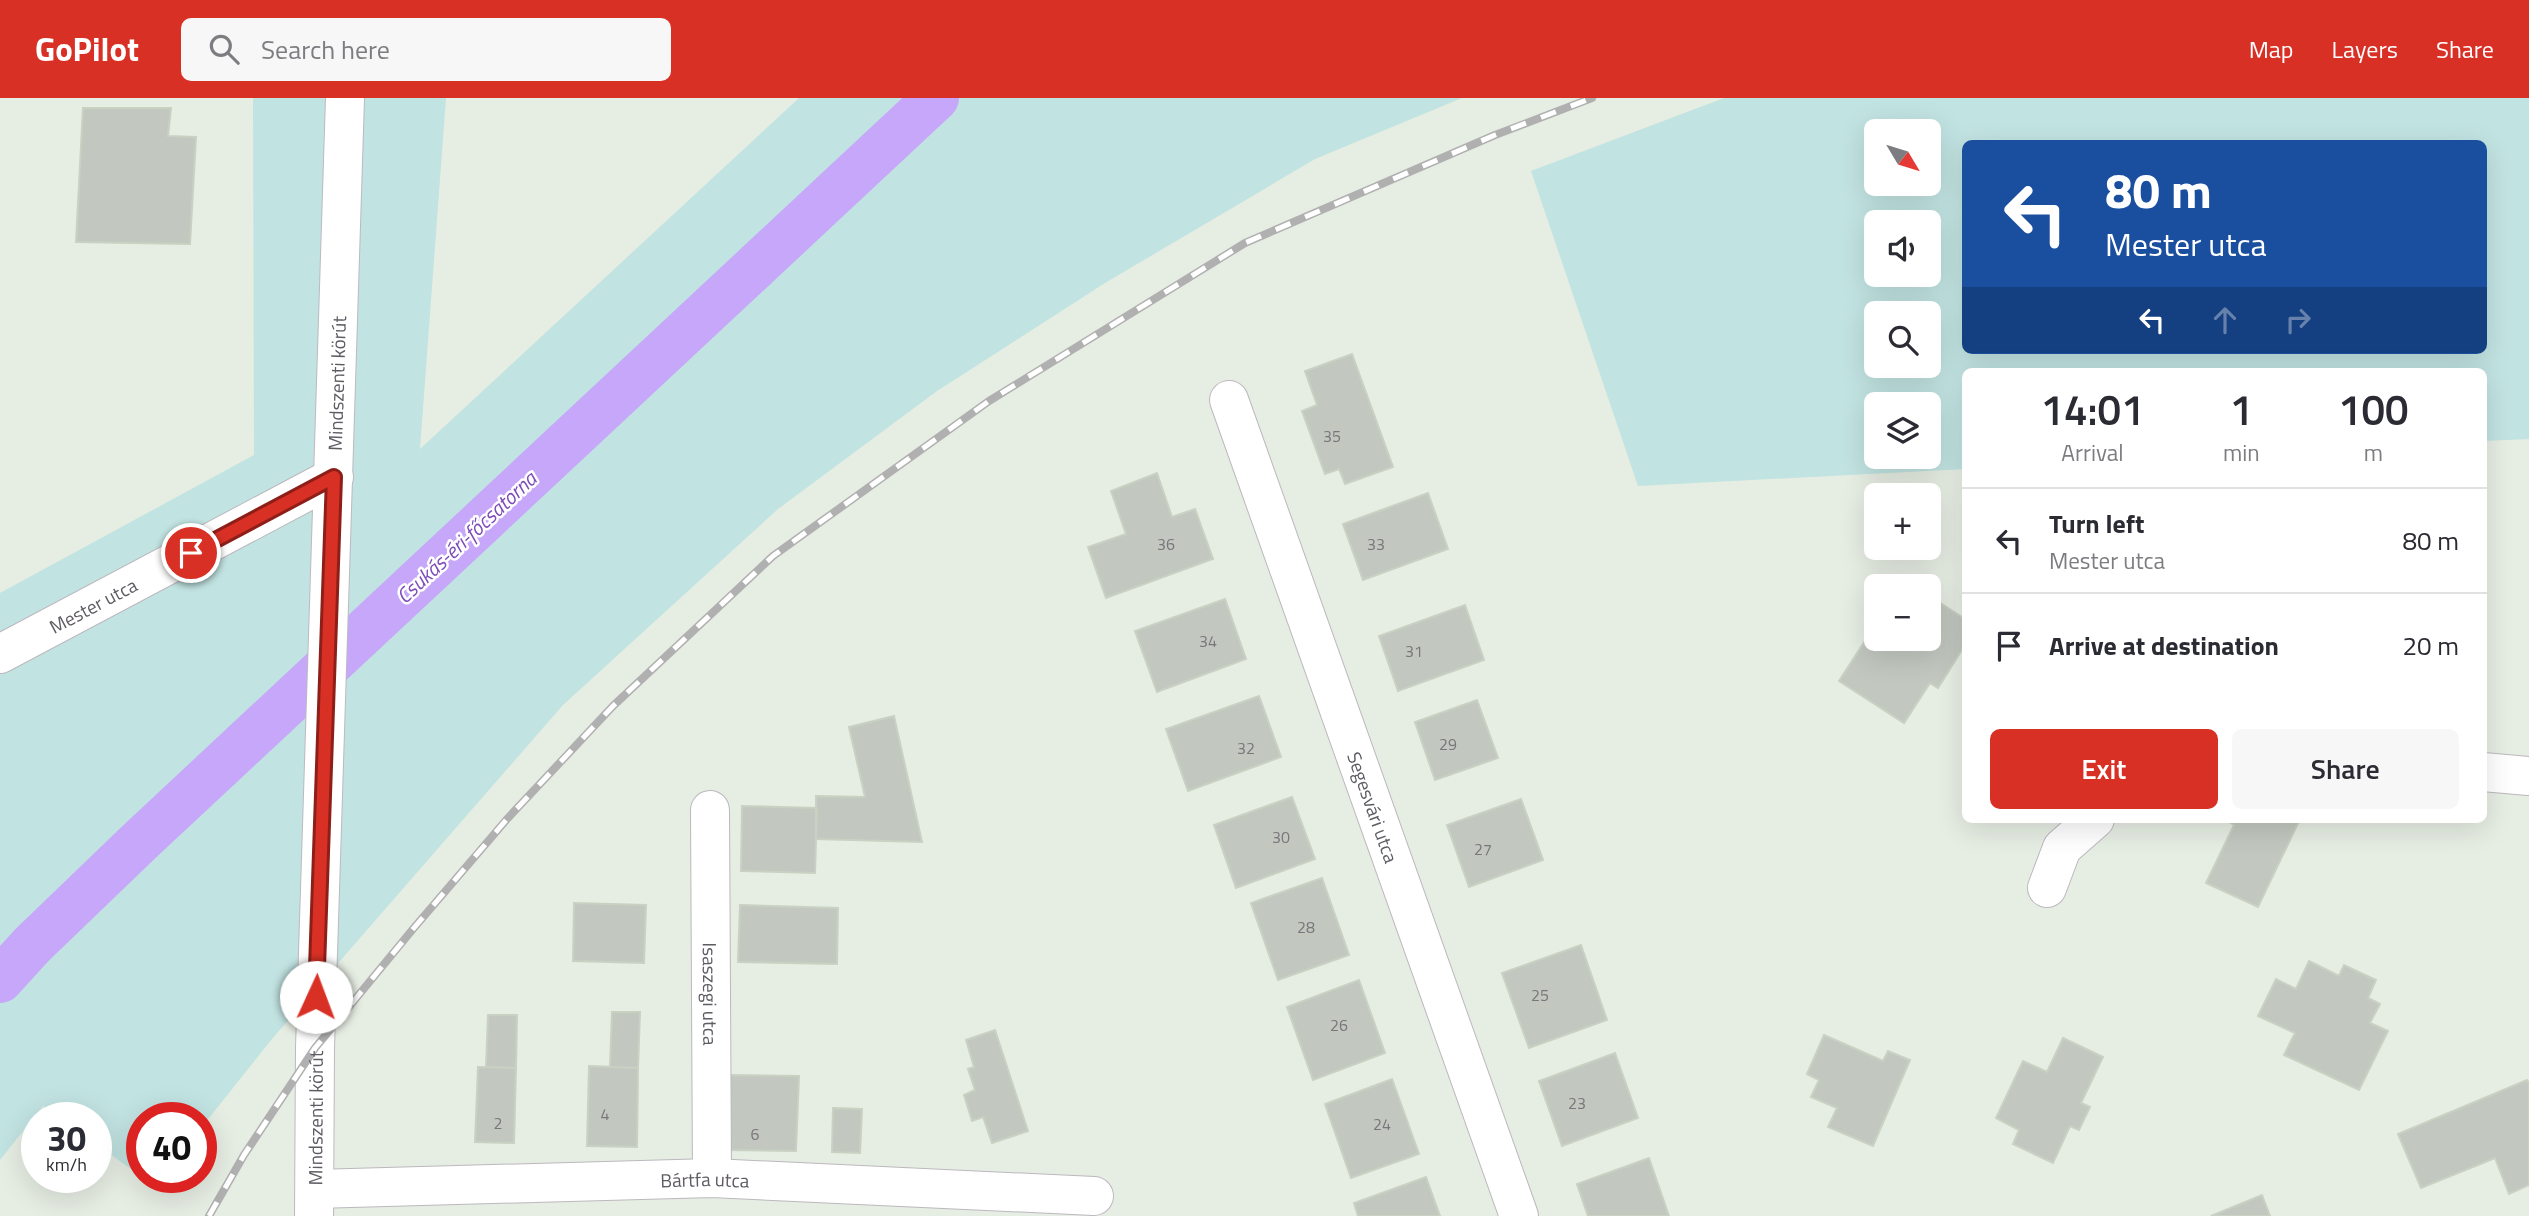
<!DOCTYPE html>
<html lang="en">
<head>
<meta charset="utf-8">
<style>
  :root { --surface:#fff; --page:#f7f7f7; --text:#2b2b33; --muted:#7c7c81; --line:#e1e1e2; --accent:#d93025 }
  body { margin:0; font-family:"Titillium Web",sans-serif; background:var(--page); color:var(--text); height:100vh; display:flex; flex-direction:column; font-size:26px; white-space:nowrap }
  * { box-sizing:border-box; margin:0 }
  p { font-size:23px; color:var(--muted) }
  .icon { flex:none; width:38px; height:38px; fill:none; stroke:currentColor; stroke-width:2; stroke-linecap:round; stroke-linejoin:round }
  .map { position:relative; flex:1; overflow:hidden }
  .drawer { position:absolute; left:1962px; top:270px; width:525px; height:455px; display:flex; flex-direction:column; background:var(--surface); border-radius:10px; box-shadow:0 7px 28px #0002 }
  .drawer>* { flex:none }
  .guide { position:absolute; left:1962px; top:42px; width:525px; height:214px; border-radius:10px; box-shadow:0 7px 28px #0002; background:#1a4fa0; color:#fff; overflow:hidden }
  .needle { width:46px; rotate:128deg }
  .buttons { position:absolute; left:1864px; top:21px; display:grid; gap:14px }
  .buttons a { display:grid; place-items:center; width:77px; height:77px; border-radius:10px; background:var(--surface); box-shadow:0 7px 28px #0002; font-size:35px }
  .speed { position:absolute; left:21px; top:1004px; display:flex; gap:14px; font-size:35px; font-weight:700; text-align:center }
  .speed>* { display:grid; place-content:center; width:91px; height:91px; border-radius:50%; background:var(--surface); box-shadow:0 7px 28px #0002; line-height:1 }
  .speed small { font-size:18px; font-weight:400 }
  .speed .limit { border:10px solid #d22; background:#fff; color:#111 }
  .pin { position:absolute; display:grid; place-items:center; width:60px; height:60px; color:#fff; margin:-30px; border:4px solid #fff; border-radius:50%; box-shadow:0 2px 7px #0007 }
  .me { position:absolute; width:77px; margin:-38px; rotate:2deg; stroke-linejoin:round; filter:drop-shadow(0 0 5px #0008) }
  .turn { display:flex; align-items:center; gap:24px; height:147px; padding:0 28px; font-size:32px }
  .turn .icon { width:91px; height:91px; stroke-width:2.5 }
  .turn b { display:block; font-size:49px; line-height:60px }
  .lanes { display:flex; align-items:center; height:66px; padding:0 28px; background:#0003; justify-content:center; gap:35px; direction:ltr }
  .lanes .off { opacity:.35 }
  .eta { display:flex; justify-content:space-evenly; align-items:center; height:119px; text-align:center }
  .eta b { font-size:42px; font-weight:600; line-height:49px }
  .button { display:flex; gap:14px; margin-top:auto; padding:14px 28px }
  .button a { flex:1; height:80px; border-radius:10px; background:var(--accent); color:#fff; font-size:28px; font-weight:600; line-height:80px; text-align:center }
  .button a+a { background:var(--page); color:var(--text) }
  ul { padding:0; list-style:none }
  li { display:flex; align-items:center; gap:21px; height:105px; padding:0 28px; border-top:2px solid var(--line) }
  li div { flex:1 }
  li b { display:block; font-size:26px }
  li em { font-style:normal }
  header { display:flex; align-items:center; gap:42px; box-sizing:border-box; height:98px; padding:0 35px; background:var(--accent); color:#fff }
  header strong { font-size:33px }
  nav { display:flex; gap:38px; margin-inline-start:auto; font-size:24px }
  .search { width:490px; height:63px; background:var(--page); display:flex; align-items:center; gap:18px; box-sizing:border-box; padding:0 24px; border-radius:10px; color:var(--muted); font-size:26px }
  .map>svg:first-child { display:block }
</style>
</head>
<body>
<header>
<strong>GoPilot</strong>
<div class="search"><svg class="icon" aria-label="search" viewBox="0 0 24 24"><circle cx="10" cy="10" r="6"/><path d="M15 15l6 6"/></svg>Search here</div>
<nav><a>Map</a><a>Layers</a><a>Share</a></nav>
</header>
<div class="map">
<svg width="2529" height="1118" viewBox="0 0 2529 1118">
  <rect width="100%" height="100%" fill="#e6ede3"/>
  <path fill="#c1e3e1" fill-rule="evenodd" d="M253,0h193l-26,351 379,-351h663l-147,61 -210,124 -168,108 -159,118 -215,196 -291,334 -71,89v-10h-59v59l-46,-33v-26h-36l-17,-12 -43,54v-567l254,-138z
    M1724,0h805v341l-46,2v-70h-518v98l-327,17 -107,-315zM1876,33h52v53h-52zM1965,46h518v206h-518zM1876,124h52v53h-52zM1876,215h52v53h-52zM1876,306h52v53h-52z"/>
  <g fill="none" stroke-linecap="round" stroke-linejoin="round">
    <path stroke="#c6a7f9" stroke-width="46" d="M0,882l32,-35 107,-103 797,-744"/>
  </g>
  <path fill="#c2c8c0" stroke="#c8d1c2" stroke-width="2" d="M83,10h88l-3,28 28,1 -6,107 -114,-2z
    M1352,256l41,113 -48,17 -6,-15 -14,5 -23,-63 15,-6 -12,-34z
    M1157,375l15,44 23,-8 18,50 -107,39 -18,-51 38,-13 -15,-43z
    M1428,395l20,56 -85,31 -20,-56z
    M1928,497l37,24v26l-27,43 -8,-5 -26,40 -65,-42 37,-57v15h52z
    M1225,501l21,60 -89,33 -22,-61z
    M1465,507l19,55 -86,31 -19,-55z
    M1259,598l22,61 -93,34 -22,-62z
    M1477,602l21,58 -63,22 -20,-58z
    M894,618l28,126 -106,-3v-43l49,1 -16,-70z
    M1292,699l23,62 -79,29 -22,-63z
    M1521,701l22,61 -74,27 -22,-62z
    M742,708l75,2 -2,65 -74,-2z
    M2225,721h75l-42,88 -52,-24 28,-58z
    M1322,780l27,77 -71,25 -27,-77z
    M574,805l72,2 -2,58 -71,-2z
    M740,807l98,3 -1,56 -99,-2z
    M1581,847l26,75 -78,28 -27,-75z
    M2309,863l30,15 5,-11 32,15 -8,18 12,6 -10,19 18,8 -29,59 -75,-35 11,-22 -37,-17 18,-37 20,10z
    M1359,882l26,73 -72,27 -26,-73z
    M612,914h28l-2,56 -28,-1z
    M488,917h29l-1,53 -30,-1z
    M995,932l33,101 -36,12 -9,-26 -11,4 -8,-26 11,-5 -7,-21 6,-2 -8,-27z
    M1824,937l59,26 5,-10 22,9 -37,86 -45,-19 9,-19 -26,-11 8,-17 -12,-6z
    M2063,940l40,19 -22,46 9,4 -11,23 -9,-4 -17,37 -40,-19 6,-14 -23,-12 27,-57 24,11z
    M1615,955l23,65 -76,28 -23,-65z
    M589,968l49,2 -1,79 -50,-1z
    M478,969l38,1 -2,75 -39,-1z
    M730,977l69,1 -3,75 -68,-1z
    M1392,981l27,75 -68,24 -26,-74z
    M2527,982l2,4v101l-20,9 -14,-36 -74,30 -23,-54z
    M833,1010l29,1 -2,44 -28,-1z
    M1649,1060l20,58h-81l-11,-32z
    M1426,1079l14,39h-82l-4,-13z
    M2262,1097l8,21h-59z"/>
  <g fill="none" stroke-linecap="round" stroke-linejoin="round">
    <defs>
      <g id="street">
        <path id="s1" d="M1229,302l290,816"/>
        <path id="s2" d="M0,556l334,-177"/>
        <path d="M2483,674l46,4"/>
        <path id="s3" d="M710,712l2,368"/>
        <path d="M2047,790l15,-40 33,-29"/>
        <path id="s4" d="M315,1091l397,-11 382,18"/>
      </g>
      <g id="secondary">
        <path id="s5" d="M314,1118l1,-168 30,-950"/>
      </g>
    </defs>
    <use href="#street" stroke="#bcb8bf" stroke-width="40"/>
    <use href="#secondary" stroke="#bdb9c1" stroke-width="40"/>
    <use href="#street" stroke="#fff" stroke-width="38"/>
    <use href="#secondary" stroke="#fff" stroke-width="38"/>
    <defs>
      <path id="rail" d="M209,1118l35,-61 71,-107 98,-119 94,-110 106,-113 160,-150 216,-155 256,-158 250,-108 97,-37"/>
    </defs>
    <use href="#rail" stroke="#b1b0b1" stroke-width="8"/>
    <use href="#rail" stroke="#fff" stroke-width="5" stroke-dasharray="16" stroke-linecap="butt"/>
  </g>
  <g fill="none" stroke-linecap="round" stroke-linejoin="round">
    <defs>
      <path id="route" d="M191,455l143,-76 -18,520"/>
    </defs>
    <use href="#route" stroke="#8d1f18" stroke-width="18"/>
    <use href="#route" stroke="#d93025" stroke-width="12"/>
  </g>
  <g text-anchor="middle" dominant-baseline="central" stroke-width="5" stroke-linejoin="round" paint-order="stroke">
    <g font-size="16" fill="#78767a">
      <text x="1332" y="338">35</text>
      <text x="1166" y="446">36</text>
      <text x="1376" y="446">33</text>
      <text x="1208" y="543">34</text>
      <text x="1414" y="553">31</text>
      <text x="1448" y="646">29</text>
      <text x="1246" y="650">32</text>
      <text x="1281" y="739">30</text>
      <text x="1483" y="751">27</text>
      <text x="1306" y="829">28</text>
      <text x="1540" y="897">25</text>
      <text x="1339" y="927">26</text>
      <text x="1577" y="1005">23</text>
      <text x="605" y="1016">4</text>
      <text x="498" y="1025">2</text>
      <text x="1382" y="1026">24</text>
      <text x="755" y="1036">6</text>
    </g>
    <g font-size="19" fill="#5f5b63" stroke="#fff">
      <text stroke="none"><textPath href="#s5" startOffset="833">Mindszenti körút</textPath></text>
      <text stroke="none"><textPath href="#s2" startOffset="105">Mester utca</textPath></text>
      <text stroke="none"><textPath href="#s1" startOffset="432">Segesvári utca</textPath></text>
      <text stroke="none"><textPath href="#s3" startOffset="184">Isaszegi utca</textPath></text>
      <text stroke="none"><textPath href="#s5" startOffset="98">Mindszenti körút</textPath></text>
      <text stroke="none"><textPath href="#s4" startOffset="390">Bártfa utca</textPath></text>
    </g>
    <g font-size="21" font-style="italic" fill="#7e4bbb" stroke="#fff">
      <text transform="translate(466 439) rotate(-43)">Csukás-éri-főcsatorna</text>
    </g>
  </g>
</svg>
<div class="buttons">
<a><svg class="needle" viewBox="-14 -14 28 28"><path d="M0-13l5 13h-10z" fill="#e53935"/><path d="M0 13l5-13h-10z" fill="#7c7c81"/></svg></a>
<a><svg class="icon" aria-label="sound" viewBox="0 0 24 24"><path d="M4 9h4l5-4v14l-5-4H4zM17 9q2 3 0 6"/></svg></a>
<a><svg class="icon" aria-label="search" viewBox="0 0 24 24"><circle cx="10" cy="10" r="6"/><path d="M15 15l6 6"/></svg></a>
<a><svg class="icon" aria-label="layers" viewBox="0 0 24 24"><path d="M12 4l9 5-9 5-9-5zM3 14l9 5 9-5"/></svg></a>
<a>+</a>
<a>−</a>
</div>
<div class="speed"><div>30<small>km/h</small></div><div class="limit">40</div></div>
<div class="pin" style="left:191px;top:455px;background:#d93025"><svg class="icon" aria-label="arrive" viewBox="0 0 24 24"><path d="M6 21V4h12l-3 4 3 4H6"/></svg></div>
<svg class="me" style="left:316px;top:899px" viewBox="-20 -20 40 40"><circle r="19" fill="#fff"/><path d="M0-13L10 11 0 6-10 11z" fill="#d93025"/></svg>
<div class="guide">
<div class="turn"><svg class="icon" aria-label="left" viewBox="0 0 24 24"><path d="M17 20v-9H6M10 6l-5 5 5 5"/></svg><div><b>80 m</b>Mester utca</div></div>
<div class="lanes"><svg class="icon" aria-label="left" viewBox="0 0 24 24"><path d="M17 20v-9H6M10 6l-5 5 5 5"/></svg><svg class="icon off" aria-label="ahead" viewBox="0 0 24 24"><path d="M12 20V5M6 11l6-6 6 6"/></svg><svg class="icon off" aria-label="right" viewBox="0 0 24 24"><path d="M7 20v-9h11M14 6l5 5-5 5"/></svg></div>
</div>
<section class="drawer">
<div class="eta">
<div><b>14:01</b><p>Arrival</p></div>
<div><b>1</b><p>min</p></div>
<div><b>100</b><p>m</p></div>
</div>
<ul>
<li><svg class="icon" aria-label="left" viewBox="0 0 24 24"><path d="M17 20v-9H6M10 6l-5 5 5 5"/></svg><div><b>Turn left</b><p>Mester utca</p></div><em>80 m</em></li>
<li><svg class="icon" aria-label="arrive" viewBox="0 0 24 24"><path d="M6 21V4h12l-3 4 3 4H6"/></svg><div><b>Arrive at destination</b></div><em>20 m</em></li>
</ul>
<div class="button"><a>Exit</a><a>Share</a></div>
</section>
</div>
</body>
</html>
